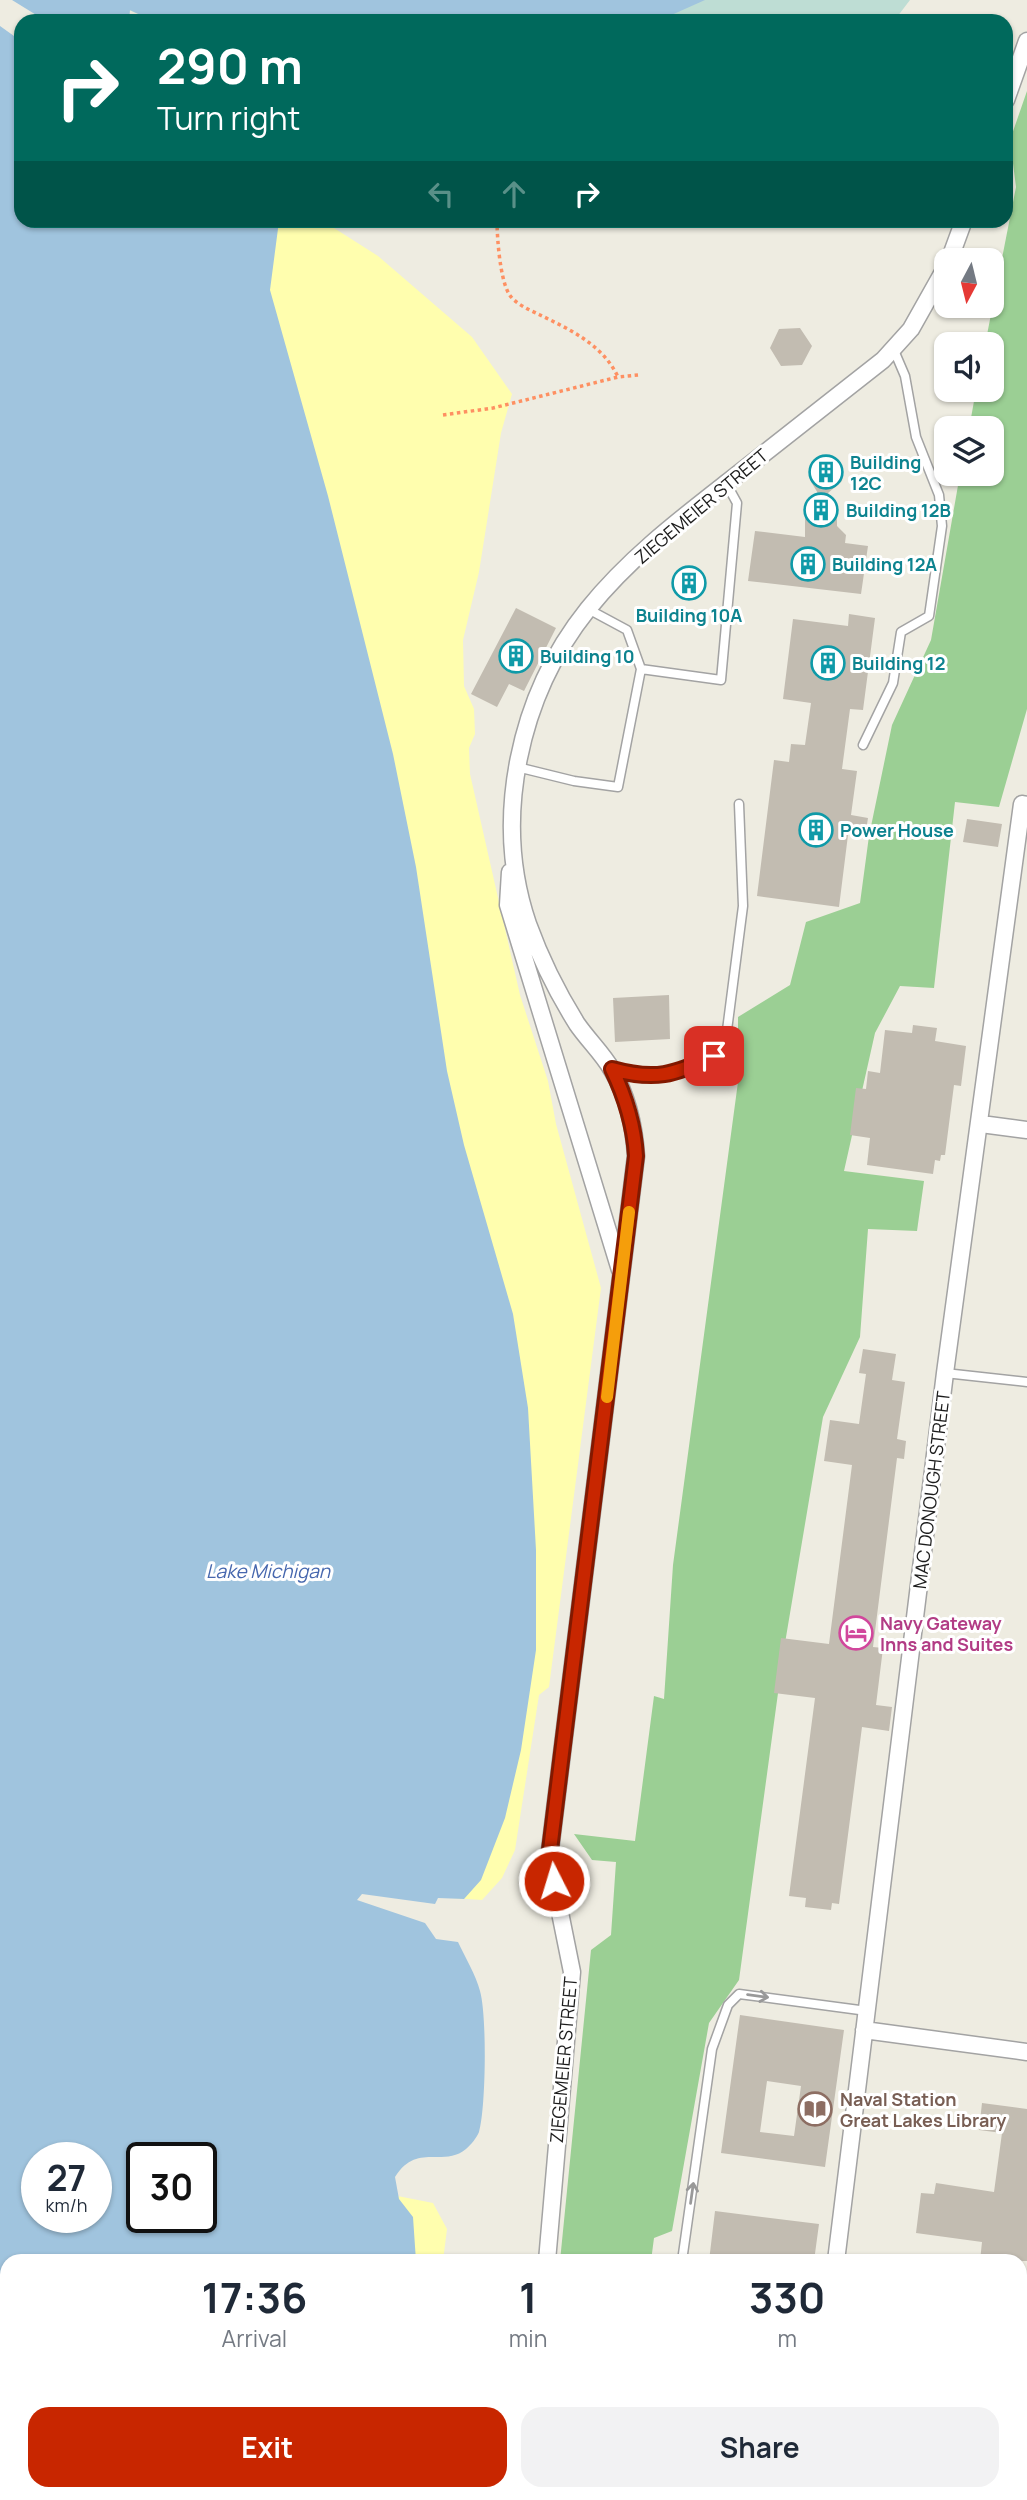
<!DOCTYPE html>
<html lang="en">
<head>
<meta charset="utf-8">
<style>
  :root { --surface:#fff; --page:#f2f2f3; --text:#1f2937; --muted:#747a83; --accent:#c82600 }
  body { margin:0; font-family:Manrope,sans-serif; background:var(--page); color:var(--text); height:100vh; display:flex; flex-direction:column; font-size:26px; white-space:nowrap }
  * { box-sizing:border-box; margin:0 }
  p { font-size:23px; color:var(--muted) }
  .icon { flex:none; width:38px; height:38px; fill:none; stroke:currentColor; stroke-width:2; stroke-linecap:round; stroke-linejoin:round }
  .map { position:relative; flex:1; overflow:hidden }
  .drawer { position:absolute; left:0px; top:2254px; width:1027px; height:247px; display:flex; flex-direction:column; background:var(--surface); border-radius:21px 21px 0 0; box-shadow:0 2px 5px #0004 }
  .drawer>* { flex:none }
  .top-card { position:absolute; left:14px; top:14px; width:999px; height:214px; border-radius:21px; box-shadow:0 2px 5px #0004; background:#00695c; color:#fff; overflow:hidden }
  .needle { width:46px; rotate:187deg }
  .controls { position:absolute; left:934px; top:248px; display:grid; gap:14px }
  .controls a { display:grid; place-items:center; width:70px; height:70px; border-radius:14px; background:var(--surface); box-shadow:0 2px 5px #0004; font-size:35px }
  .speed { position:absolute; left:21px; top:2142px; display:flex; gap:14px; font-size:35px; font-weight:700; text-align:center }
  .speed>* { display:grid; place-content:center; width:91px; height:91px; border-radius:50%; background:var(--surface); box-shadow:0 2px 5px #0004; line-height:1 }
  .speed small { font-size:18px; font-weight:400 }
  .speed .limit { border:4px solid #111; border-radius:10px; background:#fff; color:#111 }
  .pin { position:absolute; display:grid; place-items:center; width:60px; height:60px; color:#fff; margin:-30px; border-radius:14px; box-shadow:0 4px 10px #0006 }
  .me { position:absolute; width:77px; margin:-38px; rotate:355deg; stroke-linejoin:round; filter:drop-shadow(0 0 5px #0008) }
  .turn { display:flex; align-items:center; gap:24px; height:147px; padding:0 28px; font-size:32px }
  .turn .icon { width:91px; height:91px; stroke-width:2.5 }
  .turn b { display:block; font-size:49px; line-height:60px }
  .lanes { display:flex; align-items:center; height:66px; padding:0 28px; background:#0003; justify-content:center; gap:35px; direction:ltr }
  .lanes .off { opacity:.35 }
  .eta { display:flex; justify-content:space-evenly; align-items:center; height:119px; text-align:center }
  .eta b { font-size:42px; font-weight:700; line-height:49px }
  .cta { display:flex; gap:14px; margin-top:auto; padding:14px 28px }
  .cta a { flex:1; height:80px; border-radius:21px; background:var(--accent); color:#fff; font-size:28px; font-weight:700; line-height:80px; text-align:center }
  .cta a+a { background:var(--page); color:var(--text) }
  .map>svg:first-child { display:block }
</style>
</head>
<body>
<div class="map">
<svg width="1027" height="2500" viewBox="0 0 1027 2500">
  <rect width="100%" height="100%" fill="#eeece1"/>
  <path fill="#9bcf94" d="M1027,91v618l-28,98 -44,-5 -21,186 -34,-2 -25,47 -31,138 80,10 -7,50 -49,-2 -8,108 -37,80 -39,232 -45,331 -30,43 -37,208 -18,7 -3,23h-91l31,-311 20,-15 5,-73 -24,-2 -18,-26 61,7 19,-145 10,3 9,-134 65,-483v-65l52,-32 16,-63 54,-19 9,-67 23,-111 39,-85 29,-166h32v-45h-23l7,-39h16v-45h-7l31,-158 -6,-47z"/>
  <path fill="#beddd4" d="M12,0h898l-16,21h-740l-25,-11 -89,11z"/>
  <path fill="#fffeae" d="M3,17l126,4h-108v199l302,1 55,35 94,81 40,57 -11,39 -22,139 -16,68 1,46 10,23 1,25 -6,14 1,26 50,221 28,86 8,43 45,164 -52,399 -10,8 -24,155 -13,28 -20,22 -60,-4 -418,-1673z
    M357,2188l76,15 14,26 -4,32h-89z"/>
  <path fill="#a0c4de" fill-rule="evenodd" d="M0,0h705l-47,21h-504l-24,-11 -1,11h-108v199l258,1 -9,69 58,206 65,258 23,113 31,204 17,74 49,169 15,94 8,142v100l-15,100 -16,68 -24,62 -17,19 -26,-1 -3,6 -73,-10 -5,6 68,23 11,16 22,3c7,15 18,33 22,49 7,24 6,117 -1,141 -2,5 -8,13 -13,17 -23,19 -49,-7 -71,28l4,22 14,18 3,44h-409v233h351l-1,6h-357zM37,2158h59v59h-59zM142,2158h59v59h-59z"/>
  <path fill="#eeece1" d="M0,0h12l34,21h-25v20l-21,-15z"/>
  <path fill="#c2bcb1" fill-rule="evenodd" d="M800,328l12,18 -10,19 -21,1 -11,-18 9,-19z
    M831,456l12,13 -1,12 -14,12 9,15v18l9,9 -1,8 23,3 -7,48 -113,-13 7,-50 50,6v-29l14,-13 -9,-15 -1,-11 11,-12z
    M675,573l31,4 -2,15 -31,-3z
    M516,608l40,20 -32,63 -15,-7 -12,23 -26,-13z
    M849,614l26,4 -12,92 -13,-1 -8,60 15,2 -6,44 17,3 -3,19 -17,-2 -9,72 -82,-11 17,-136 15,2 2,-18 14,1 6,-42 -28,-4 10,-80 55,7z
    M967,819l35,5 -4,23 -35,-5z
    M669,995l1,44 -55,3 -2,-44z
    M913,1025l24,3 -2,13 31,5 -5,40 -7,-1 -9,70h-4l-1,6 -5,-1 -2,14 -66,-9 3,-27 -20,-3 6,-47 10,1 2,-18 12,2 5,-43 27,3z
    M863,1349l33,5 -4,26 13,2 -8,57 9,2 -2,18 -7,-1 -24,189 10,1 -7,57 16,2 -3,24 -27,-4 -23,177 -7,-1 -1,7 -26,-3 1,-9 -17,-2 26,-198 -41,-5 7,-55 48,6 23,-179 -28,-4 6,-41 29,4 7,-50 -7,-1z
    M740,2015l104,15 -19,137 -104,-14zM767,2081l34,5 -7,50 -34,-4z
    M982,2103l45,6v152h-47l2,-19 -66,-9 5,-40 13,1 2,-11 58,9 8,-59 -23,-3z
    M715,2211l104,13 -5,37h-105z"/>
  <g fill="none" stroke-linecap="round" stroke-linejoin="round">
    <defs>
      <path id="lane" d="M588,609l39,21 14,39
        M863,745l30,-62 8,-51 28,-16 13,-90 -3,-31 -23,-58 -11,-61 -12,-28
        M517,767l57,14 44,6 23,-118 80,11 16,-177 -11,-20
        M615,1070l28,8 39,-7 32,-15 12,-18 17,-132 -4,-102
        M945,1373l82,9
        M682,2261l30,-212 16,-44 11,-11 128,17
        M648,2500l1,-6"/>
      <path id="street" d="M1006,100l21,-59
        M949,261l15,-41
        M510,872l-2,33 112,365
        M981,1124l46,6
        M864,2030l163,22
        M547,2261l25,-289 -23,-114 87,-702c-2,-31 -8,-59 -24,-86 -9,-16 -24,-30 -35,-46 -20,-32 -36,-64 -49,-100 -36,-105 -9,-229 60,-315 40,-50 91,-89 141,-128 51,-40 103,-81 154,-121l28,-31 36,-64
        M836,2261l109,-888 77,-569 5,1
        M526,2500l1,-6
        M807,2500v-6"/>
    </defs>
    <use href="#lane" stroke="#a3a3a3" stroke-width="11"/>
    <use href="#street" stroke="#a3a3a3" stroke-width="19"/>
    <path stroke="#fe9062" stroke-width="3.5" stroke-dasharray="3.5 3.5" stroke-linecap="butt" d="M497,220c0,18 3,59 12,74 6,10 21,16 31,21 31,15 63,30 78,62
      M443,415l50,-7 125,-31 20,-2"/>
    <use href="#lane" stroke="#fff" stroke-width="8"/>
    <use href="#street" stroke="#fff" stroke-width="16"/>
  </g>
  <defs><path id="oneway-shaft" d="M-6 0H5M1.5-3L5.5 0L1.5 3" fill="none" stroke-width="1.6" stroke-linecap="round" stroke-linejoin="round" transform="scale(1.75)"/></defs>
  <g stroke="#999">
    <use href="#oneway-shaft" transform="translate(758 1996) rotate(8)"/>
    <use href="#oneway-shaft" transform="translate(692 2193) rotate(-82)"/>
  </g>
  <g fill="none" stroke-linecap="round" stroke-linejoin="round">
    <defs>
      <path id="route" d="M554,1881l-5,-23 87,-702c-2,-32 -10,-58 -24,-87 43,12 62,6 102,-13"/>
    </defs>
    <use href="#route" stroke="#821900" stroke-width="18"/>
    <use href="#route" stroke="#c82600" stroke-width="12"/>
    <path stroke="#f59e0b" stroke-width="12" d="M607,1397l22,-185"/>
  </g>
  <defs>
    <symbol id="building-ring" viewBox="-11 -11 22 22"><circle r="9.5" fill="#fff" stroke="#0f9aa8" stroke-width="1.5"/><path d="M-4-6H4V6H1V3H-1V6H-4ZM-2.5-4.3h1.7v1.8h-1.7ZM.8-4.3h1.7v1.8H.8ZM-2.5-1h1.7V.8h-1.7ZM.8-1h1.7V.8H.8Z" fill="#0f9aa8"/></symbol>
    <symbol id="hotel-ring" viewBox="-11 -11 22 22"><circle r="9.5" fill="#fff" stroke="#d1479c" stroke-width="1.5"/><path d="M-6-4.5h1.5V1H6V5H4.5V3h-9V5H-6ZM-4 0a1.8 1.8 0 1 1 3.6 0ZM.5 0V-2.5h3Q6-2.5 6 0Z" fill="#d1479c"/></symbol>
    <symbol id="library-ring" viewBox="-11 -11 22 22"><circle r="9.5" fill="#fff" stroke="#8d6e63" stroke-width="1.5"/><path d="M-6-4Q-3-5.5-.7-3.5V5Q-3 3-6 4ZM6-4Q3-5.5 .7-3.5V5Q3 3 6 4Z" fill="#8d6e63"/></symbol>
  </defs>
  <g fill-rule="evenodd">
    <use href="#building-ring" x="807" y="453" width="38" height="38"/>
    <use href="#building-ring" x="802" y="491" width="38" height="38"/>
    <use href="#building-ring" x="789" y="545" width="38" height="38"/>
    <use href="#building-ring" x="670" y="564" width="38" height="38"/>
    <use href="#building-ring" x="497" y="637" width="38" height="38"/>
    <use href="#building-ring" x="809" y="644" width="38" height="38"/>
    <use href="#building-ring" x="797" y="811" width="38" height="38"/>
    <use href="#hotel-ring" x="837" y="1614" width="38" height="38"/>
    <use href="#library-ring" x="796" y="2090" width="38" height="38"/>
  </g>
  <g text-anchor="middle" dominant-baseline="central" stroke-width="6" stroke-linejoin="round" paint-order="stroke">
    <g font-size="18" font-weight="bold" fill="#0d838f" stroke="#fff" text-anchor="start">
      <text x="850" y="462">Building<tspan x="850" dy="21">12C</tspan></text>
      <text x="846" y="510">Building 12B</text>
      <text x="832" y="564">Building 12A</text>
      <text x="689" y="615" text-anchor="middle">Building 10A</text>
      <text x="540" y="656">Building 10</text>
      <text x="852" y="663">Building 12</text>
      <text x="840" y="830">Power House</text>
    </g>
    <g font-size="18" fill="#1c1c1c" stroke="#fff">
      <text transform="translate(701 506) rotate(-40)">ZIEGEMEIER STREET</text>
      <text transform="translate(931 1490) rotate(-83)">MAC DONOUGH STREET</text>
      <text transform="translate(563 2060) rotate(-85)">ZIEGEMEIER STREET</text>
    </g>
    <g font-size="18" font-weight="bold" fill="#b23c85" stroke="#fff" text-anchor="start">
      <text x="880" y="1623">Navy Gateway<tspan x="880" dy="21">Inns and Suites</tspan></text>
    </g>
    <g font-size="18" font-weight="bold" fill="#785e54" stroke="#fff" text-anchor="start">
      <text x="840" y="2099">Naval Station<tspan x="840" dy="21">Great Lakes Library</tspan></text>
    </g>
    <g font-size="19" font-style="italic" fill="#4667ae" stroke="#fff">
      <text x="268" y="1571">Lake Michigan</text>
    </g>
  </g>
</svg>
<div class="controls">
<a><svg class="needle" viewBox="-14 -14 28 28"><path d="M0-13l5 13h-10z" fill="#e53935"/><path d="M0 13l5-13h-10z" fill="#747a83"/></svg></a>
<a><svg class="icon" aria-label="sound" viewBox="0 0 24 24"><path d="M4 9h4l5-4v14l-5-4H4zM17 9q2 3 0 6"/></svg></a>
<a><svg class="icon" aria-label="layers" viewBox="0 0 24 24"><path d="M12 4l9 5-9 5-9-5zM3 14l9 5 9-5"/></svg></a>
</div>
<div class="speed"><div>27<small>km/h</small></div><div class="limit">30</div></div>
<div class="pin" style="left:714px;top:1056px;background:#d93025"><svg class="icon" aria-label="arrive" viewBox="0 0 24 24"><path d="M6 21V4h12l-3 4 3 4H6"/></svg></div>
<svg class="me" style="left:554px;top:1881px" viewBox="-20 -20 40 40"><circle r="17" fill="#c82600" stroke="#fff" stroke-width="3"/><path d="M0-11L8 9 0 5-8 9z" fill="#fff"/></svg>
<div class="top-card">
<div class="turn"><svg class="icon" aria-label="right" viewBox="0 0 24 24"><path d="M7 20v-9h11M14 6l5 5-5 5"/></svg><div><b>290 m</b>Turn right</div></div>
<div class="lanes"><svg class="icon off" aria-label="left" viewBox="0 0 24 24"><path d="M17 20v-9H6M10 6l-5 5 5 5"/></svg><svg class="icon off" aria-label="ahead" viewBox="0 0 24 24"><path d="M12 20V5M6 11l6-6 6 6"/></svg><svg class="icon" aria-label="right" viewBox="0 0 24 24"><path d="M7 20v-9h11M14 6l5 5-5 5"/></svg></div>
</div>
<section class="drawer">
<div class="eta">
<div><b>17:36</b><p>Arrival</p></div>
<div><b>1</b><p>min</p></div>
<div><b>330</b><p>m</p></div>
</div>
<div class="cta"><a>Exit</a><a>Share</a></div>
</section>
</div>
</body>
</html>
